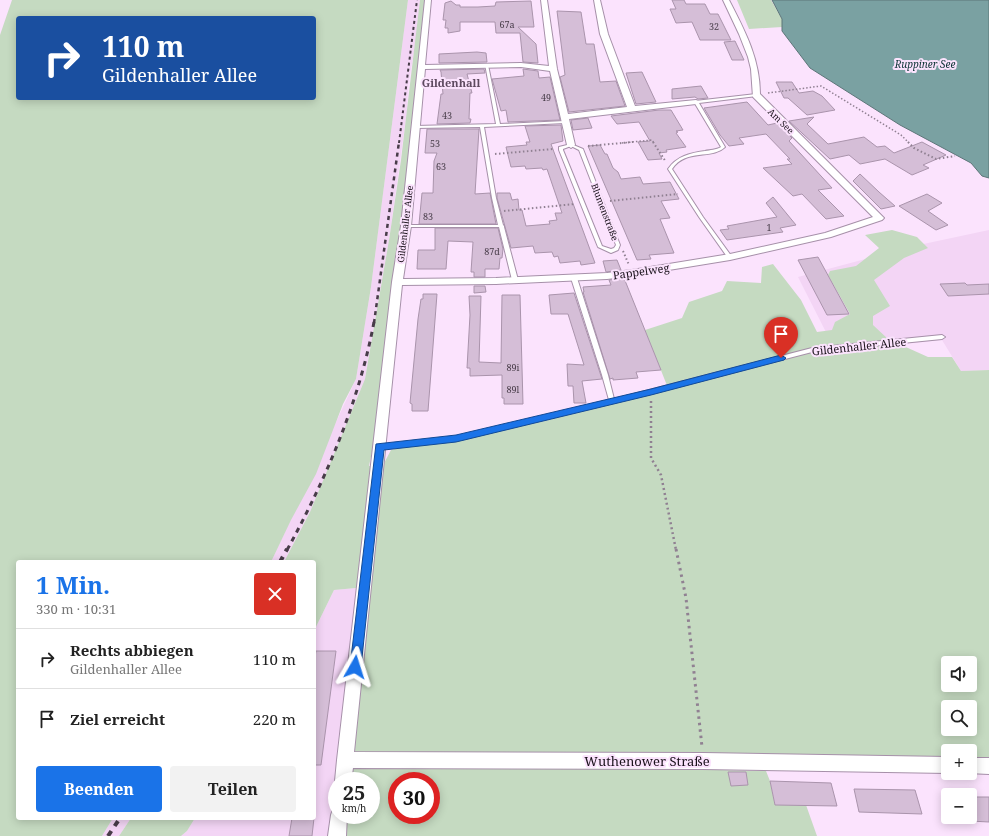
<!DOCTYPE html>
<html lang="de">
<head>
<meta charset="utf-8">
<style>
  :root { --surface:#fff; --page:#f2f2f2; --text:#222; --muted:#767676; --line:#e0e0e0; --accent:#1a73e8 }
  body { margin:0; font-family:"Noto Serif",serif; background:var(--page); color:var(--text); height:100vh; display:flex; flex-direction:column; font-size:15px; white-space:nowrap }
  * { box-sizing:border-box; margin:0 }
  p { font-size:13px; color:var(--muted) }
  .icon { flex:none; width:22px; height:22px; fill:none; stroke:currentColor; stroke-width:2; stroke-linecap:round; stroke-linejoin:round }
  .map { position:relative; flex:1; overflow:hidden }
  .drawer { position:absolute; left:16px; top:560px; width:300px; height:260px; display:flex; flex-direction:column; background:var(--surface); border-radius:4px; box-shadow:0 2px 10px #0003 }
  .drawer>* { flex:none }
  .hud { position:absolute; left:16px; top:16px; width:300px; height:84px; border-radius:4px; box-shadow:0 2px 10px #0003; background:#1a4fa0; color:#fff; overflow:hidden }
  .fabs { position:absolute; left:941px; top:656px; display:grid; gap:8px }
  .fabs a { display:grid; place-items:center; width:36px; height:36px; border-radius:4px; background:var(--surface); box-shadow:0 2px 10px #0003; font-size:20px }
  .speed { position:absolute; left:328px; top:772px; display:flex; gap:8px; font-size:20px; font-weight:700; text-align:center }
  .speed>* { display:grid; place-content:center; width:52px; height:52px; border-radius:50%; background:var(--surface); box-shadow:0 2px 10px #0003; line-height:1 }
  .speed small { font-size:10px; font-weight:400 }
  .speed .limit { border:6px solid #d22; background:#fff; color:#111 }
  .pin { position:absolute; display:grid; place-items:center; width:34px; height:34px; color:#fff; margin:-41px -17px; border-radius:50% 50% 50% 0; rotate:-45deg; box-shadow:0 0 4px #0007 }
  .pin .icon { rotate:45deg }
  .me { position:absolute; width:44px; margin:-22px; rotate:6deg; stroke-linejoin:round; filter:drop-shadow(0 0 3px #0008) }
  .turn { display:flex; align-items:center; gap:14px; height:84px; padding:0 20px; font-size:18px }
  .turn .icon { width:52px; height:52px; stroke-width:2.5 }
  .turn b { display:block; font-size:28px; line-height:34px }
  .round { display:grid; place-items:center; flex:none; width:42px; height:42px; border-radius:4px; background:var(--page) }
  .summary { display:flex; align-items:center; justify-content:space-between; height:68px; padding:0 20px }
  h1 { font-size:24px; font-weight:700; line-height:30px; color:var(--accent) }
  .primary-button { display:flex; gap:8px; margin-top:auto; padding:8px 20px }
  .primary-button a { flex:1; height:46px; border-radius:4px; background:var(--accent); color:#fff; font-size:16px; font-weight:700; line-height:46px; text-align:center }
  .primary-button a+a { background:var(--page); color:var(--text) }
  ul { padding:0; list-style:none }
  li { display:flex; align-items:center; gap:12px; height:60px; padding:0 20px; border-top:1px solid var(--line) }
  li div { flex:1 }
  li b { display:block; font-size:15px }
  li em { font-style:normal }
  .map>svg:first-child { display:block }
</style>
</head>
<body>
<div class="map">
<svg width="989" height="836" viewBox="0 0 989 836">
  <rect width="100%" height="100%" fill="#fbe3fd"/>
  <path fill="#f3d5f5" d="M408,0h12l-4,40 -8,46 -1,25 -18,129 -24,139 -55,133 -26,50h-13l85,-183 15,-92z
    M989,230v140l-28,1 -19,-31 -104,11 -7,-9 -33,-65 116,-31z
    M356,588l12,1 -31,192v34l2,21h-158l6,-5 8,-13h119v-187l20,-41z
    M113,818h18l-12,18h-17z"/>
  <path fill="#c5dac1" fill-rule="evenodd" d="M12,0h396l-37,287 -15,92 -13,25 -27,70 -25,46 -20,42h-253v256h95l-11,18h-102v-801zM18,18h296v80h-296z
    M420,0h8l-49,418 -10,48 14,-1 8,-15c24,-7 51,-6 75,-12 63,-12 124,-28 186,-45l19,-3 -5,-7 -21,-53 37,-12 7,-16 33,-11 5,-10 34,2 1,-16 11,-3 28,36 16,32 15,-2 3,-8 15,-8 -22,-39 2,-4 26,-5 23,-18 -14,-13 27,-5 25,7 11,11 -24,10 -30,22 16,26 -17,10v9l15,14 40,18h24l9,14 28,-1v390h-19v-9h-22v9l-254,5 27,5 45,1 4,10 5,24h31l11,31h-478l3,-21h29v-34h-25l22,-192 -12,-1 -22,2 -20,41v-69h-30l26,-50 55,-133 24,-139 12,-80zM948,663h22v22h-22zM948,707h22v22h-22zM397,781h34v34h-34z
    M737,0h34l11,19v8l-33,2z
    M131,818h64l-8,13 -6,5h-62z"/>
  <path fill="#7aa1a2" stroke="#5d7679" d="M772,0h217v178l-7,-2 -11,-13 -71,-38 -90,-57 -28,-37v-12z"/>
  <path fill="#d5bed7" stroke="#aa94ac" d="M672,0h12l2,4h19l5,10h8l13,26h-31l-8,-18 -16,1 -6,-14h6z
    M451,1l5,4h4v2h18l17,-1 1,-4 35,-1 3,26h-16l18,17 2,19 -15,-1 -3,-29h-24l-1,-11h-35v9l-12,2v-5h-3l1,-8h-3l2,-17z
    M557,11l24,1 5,32h8l6,38 16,-1 9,25 -56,6 -9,-35 5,-2z
    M735,41l9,19h-12l-8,-18z
    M477,52l9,1 1,9 -48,1v-9z
    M484,69l1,4 -18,1 5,19h-2l-1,26h2l-1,4 -33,1 4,-30h2l-2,-22 -1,-2z
    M523,69l15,2 1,7 11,-1 10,43 -52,2 -2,-12 -5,1 -9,-32 32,-3z
    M642,72l14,30 -20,2 -10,-31z
    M776,82h16l7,11 14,-2 9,5 13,14 -28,5 -19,-17h-4z
    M701,86l7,12 -10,1 -3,-2 -23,2v-10z
    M747,102l21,23 9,-2 15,15 -3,3 43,47 -14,2 26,26 -18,3 -24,-25 -9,2 -30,-28 29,-4 -5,-5h3l-24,-25 -27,4 5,6 -15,2 -9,-11 -16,-27z
    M659,110h12l12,20 -7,1 2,1 -2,1 10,14 -20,3 1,2 -8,1 3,6 -14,1 -10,-18 12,-1 -11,-19 -22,2 -6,-8z
    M814,117l-7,7 21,20 36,-7 13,10 8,-1 9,7 28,-11 24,13 -23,10 6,3 -17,7 -27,-16 -25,5 -11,-9 -19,4 -41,-38z
    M588,118l4,10 -19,2 -2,-10z
    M561,125l2,16 -12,3 44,119 -14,2 -1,-4 -20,2 -2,-7 -4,1 -2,-5 -17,1 -2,-7 -22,2 -14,-50v-5h13l2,7 6,-1 1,11h3l4,16 24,-2 -1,-3 8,-1 -2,-7h7l-15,-44 -4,1 -1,-2 -16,1 -1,-3 -14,1 -5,-20 21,-2 -1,-3h4l-5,-16z
    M427,129h52l-4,65 15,-1 6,31h-77l3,-31h11l1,-32 3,-8h-12z
    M600,145l5,9h2l6,14 5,4 3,7 19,-2 3,7 27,-2 9,17 -18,2 9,17 -10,1 14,34 -25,2 2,4 -14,1 -49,-114z
    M860,174l19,18 16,14 -14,3 -28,-28z
    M927,194l15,9 -14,8 20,14 -12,5 -37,-24z
    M773,197l23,28 -16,3 3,4 -56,8 -7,-10 9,-1 -2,-3 50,-9 -11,-14z
    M435,228h63l5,21 -1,9h-2l-1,11h-14v8h-11v-5h-3l2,-30 -25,-1 -2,28h-29l1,-19h17z
    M818,257l31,57 -22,1 -29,-55z
    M617,260l4,10 -15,2 -3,-11z
    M624,278l37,92 -25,2 2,6 -25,2v-2l-3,1 -27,-87h1l-1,-5 28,-2 -2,-5z
    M965,283l2,2 22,-1v10l-41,2 -8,-12z
    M474,286h11l1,6 -12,1z
    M574,293l28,86 -20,2 4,22h-12l-1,-17h-5l-1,-22 17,1 -16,-51h-17l-2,-19z
    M423,294h14l-9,117h-16v-7l-2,-1 8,-84 3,-20h2z
    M502,295h18l3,109h-19v-6h-2v-23l-32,1v-8h-3l3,-53 -1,-19h12l-2,66 22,1z
    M316,651h20l-15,114h-7v-102z
    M728,772h18l2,13 -17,1z
    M770,781l61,2 6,23 -62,-1z
    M854,789l61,1 7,24 -63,-2z
    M970,797h19v25l-19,-1z
    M292,818h22l-2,18h-23z"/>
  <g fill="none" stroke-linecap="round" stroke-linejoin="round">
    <defs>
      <path id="service" d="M485,64l3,1 12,59 65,-3 2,1 -2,1 -81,4 12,71 7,27 1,1v1l14,53 -3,2 -3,-2 -13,-53h-93l-2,-1 2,-1h92l-6,-27 -12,-71 -65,1 -2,-1 2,-1 81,-2z
        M756,94l2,1 -1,1 -58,7 26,44c-13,13 -39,1 -53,22l31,48 29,40 -2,2 -2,-1 -29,-41 -31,-48c9,-13 22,-16 37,-18 5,-1 11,-1 16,-4l-27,-45 1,-1z
        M571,144l12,5 37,96 -2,5 -7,3 -13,-6 -39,-97v-3zM571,146l8,4 37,95 -2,3 -3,1 -9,-3 -39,-96v-1z
        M574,276l3,2 31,97 6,24 198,-51 130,-13 3,2 -3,2 -130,13 -161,42 -195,47 -76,8h-2l-1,-2 1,-2h2l76,-8 153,-37 -7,-25 -31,-97z"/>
      <path id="minor" d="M425,0h6l-6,65 96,-2 28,3 -8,-66h6l10,69 11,45 59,-7 -27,-73 -6,-34h6l8,34 27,72 61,-6 4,2 -4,2 -127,15 6,26 -4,3 -4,-3 -17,-74 -29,-4 -96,2 -14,157 -8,53 93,-1 111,-5 25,-3 98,-16 95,-21 48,-16 -120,-120 -2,-28 -3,-12 -9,-23 -16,-34h6c16,31 31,59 31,94l124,124 -2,2 -51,17 -101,23 -98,16 -25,3 -111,5 -94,1 -48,467 349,1 245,4v16l-245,-4 -350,-1 -2,13h-14v5l-2,-5 2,-21 55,-478 9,-56z
        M970,758h19v16l-22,-1h3z
        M337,807v8h10l-1,21h-18l3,-21 2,-6z"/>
    </defs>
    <use href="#service" stroke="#a690a9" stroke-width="2"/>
    <use href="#minor" stroke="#a690a9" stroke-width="2"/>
    <path stroke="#908092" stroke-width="1.5" stroke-dasharray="1.5 2" stroke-linecap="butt" d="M768,93l53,-7 80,49 8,8
      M622,143l30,-3 2,3"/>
    <path stroke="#908092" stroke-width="2" stroke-dasharray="1.5 2.5" stroke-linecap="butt" d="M653,142l13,20
      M908,142l6,6 22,11 19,-3
      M588,146l45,-4
      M495,154l58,-5
      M610,201l68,-7
      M504,211l71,-7
      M623,251l6,14"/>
    <path stroke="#908092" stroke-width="2.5" stroke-dasharray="2 3" stroke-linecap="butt" d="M651,401v57l10,17 15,75"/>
    <path stroke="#908092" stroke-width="3" stroke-dasharray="2.5 4" stroke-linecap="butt" d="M676,549l10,49 16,149"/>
    <use href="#service" fill="#fff" fill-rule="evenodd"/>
    <use href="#minor" fill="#fff" fill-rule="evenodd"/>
    <path stroke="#483c49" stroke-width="2" stroke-dasharray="3 3" stroke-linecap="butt" d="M399,143l18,-143"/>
    <path stroke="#483c49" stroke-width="2.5" stroke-dasharray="4 4" stroke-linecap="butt" d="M374,323l25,-181"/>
    <path stroke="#483c49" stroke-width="3" stroke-dasharray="5 5" stroke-linecap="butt" d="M287,550c39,-71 72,-148 87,-228"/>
    <path stroke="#483c49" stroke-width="4" stroke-dasharray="6 6" stroke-linecap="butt" d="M280,562l7,-13
      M108,836l12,-18"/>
  </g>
  <path fill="#1a73e8" stroke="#114b97" d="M781,355l5,3 -2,2 -133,35 -195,47 -72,8 -23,217 -2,4 -4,2 -4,-2 -1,-4 26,-223 80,-9 195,-46z"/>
  <g text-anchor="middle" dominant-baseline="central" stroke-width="4" stroke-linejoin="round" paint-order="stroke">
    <g font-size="9" fill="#473c48">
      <text x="507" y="24">67a</text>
      <text x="714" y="26">32</text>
      <text x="546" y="97">49</text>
      <text x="447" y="115">43</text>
      <text x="435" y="143">53</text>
      <text x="441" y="166">63</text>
      <text x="428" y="216">83</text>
      <text x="769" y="227">1</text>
      <text x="492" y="251">87d</text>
      <text x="513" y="367">89i</text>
      <text x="513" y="389">89l</text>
    </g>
    <g font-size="9" fill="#181019" stroke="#fbe3fd">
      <text transform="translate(781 121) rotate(44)">Am See</text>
      <text transform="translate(605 212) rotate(69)">Blumenstraße</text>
      <text transform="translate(405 224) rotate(-83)">Gildenhaller Allee</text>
    </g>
    <g font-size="10" font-style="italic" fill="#0a3233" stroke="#fbe3fd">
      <text x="925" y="64">Ruppiner See</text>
    </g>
    <g font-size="11" font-weight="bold" fill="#5d495f" stroke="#fbe3fd">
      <text x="451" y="82">Gildenhall</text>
    </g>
    <g font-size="11" fill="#181019" stroke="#fbe3fd">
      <text transform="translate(641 271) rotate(-8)">Pappelweg</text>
      <text transform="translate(859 346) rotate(-6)">Gildenhaller Allee</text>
    </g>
    <g font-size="13" fill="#181019" stroke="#fbe3fd">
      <text x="647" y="761">Wuthenower Straße</text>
    </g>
  </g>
</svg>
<div class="fabs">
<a><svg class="icon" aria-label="sound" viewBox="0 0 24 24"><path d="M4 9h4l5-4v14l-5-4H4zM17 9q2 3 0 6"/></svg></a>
<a><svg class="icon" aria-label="search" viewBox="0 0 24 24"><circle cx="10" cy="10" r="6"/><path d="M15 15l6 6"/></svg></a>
<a>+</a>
<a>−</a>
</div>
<div class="speed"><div>25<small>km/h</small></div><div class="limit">30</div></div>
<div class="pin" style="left:781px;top:358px;background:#d93025"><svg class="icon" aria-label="arrive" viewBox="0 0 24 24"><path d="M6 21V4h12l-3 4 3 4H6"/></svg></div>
<svg class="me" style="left:355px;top:667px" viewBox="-20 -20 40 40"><path d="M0-17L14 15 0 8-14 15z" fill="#1a73e8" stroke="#fff" stroke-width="4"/></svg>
<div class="hud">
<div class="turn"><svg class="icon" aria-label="right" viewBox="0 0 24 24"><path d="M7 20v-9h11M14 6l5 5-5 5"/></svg><div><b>110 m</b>Gildenhaller Allee</div></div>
</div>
<section class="drawer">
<div class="summary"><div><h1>1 Min.</h1><p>330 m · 10:31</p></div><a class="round" style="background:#d93025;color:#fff"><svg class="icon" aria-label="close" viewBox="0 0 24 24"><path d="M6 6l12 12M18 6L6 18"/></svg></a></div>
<ul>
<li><svg class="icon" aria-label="right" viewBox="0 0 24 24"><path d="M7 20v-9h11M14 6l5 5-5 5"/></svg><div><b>Rechts abbiegen</b><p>Gildenhaller Allee</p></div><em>110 m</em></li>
<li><svg class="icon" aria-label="arrive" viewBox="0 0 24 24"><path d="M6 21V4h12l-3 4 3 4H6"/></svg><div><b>Ziel erreicht</b></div><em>220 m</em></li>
</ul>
<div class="primary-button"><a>Beenden</a><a>Teilen</a></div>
</section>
</div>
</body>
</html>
